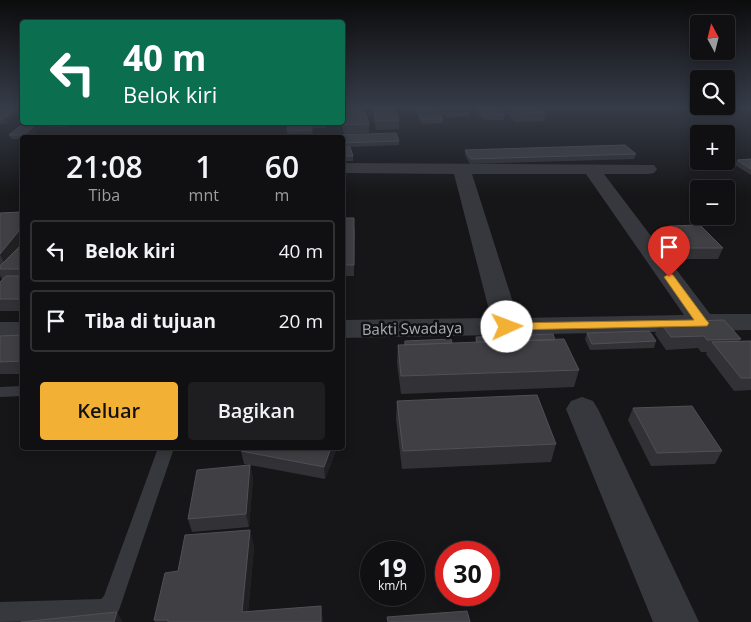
<!DOCTYPE html>
<html lang="id">
<head>
<meta charset="utf-8">
<style>
  :root { --surface:#101012; --page:#1e1e20; --text:#f1f3f6; --muted:#9c9d9f; --line:#303032; --accent:#f2b134 }
  body { margin:0; font-family:"Open Sans",sans-serif; background:var(--page); color:var(--text); height:100vh; display:flex; flex-direction:column; font-size:19px; white-space:nowrap }
  * { box-sizing:border-box; margin:0 }
  p { font-size:16px; color:var(--muted) }
  .icon { flex:none; width:28px; height:28px; fill:none; stroke:currentColor; stroke-width:2; stroke-linecap:round; stroke-linejoin:round }
  .map { position:relative; flex:1; overflow:hidden }
  .panel { position:absolute; left:20px; top:135px; width:325px; height:315px; display:flex; flex-direction:column; background:var(--surface); border-radius:5px; box-shadow:0 2px 12px #0003,0 0 0 1px var(--line) }
  .panel>* { flex:none }
  .banner { position:absolute; left:20px; top:20px; width:325px; height:105px; border-radius:5px; box-shadow:0 2px 12px #0003,0 0 0 1px var(--line); background:#0b6e4f; color:#fff; overflow:hidden }
  .needle { width:32px; rotate:353deg }
  .tools { position:absolute; left:690px; top:15px; display:grid; gap:10px }
  .tools a { display:grid; place-items:center; width:45px; height:45px; border-radius:5px; background:var(--surface); box-shadow:0 2px 12px #0003,0 0 0 1px var(--line); font-size:25px }
  .speed { position:absolute; left:360px; top:541px; display:flex; gap:10px; font-size:25px; font-weight:700; text-align:center }
  .speed>* { display:grid; place-content:center; width:65px; height:65px; border-radius:50%; background:var(--surface); box-shadow:0 2px 12px #0003,0 0 0 1px var(--line); line-height:1 }
  .speed small { font-size:12px; font-weight:400 }
  .speed .limit { border:8px solid #d22; background:#fff; color:#111 }
  .pin { position:absolute; display:grid; place-items:center; width:42px; height:42px; color:#fff; margin:-51px -21px; border-radius:50% 50% 50% 0; rotate:-45deg; box-shadow:0 0 5px #0007 }
  .pin .icon { rotate:45deg }
  .me { position:absolute; width:55px; margin:-28px; rotate:88deg; stroke-linejoin:round; filter:drop-shadow(0 0 4px #0008) }
  .turn { display:flex; align-items:center; gap:18px; height:105px; padding:0 20px; font-size:22px }
  .turn .icon { width:65px; height:65px; stroke-width:2.5 }
  .turn b { display:block; font-size:35px; line-height:42px }
  .eta { display:flex; justify-content:space-evenly; align-items:center; height:85px; text-align:center }
  .eta b { font-size:30px; font-weight:600; line-height:35px }
  .cta { display:flex; gap:10px; margin-top:auto; padding:10px 20px }
  .cta a { flex:1; height:58px; border-radius:5px; background:var(--accent); color:#111; font-size:20px; font-weight:600; line-height:58px; text-align:center }
  .cta a+a { background:var(--page); color:var(--text) }
  ul { padding:0; list-style:none }
  li { display:flex; align-items:center; gap:15px; height:62px; margin:0 10px 8px; padding:0 10px; border:2px solid var(--line); border-radius:5px }
  li div { flex:1 }
  li b { display:block; font-size:19px }
  li em { font-style:normal }
  .map>svg:first-child { display:block }
</style>
</head>
<body>
<div class="map">
<svg width="751" height="622" viewBox="0 0 751 622">
  <rect width="100%" height="100%" fill="#161618"/>
  <g fill="none" stroke-linecap="round" stroke-linejoin="round">
    <path fill="#37383d" fill-rule="evenodd" d="M22,386v10l-22,1v-10z
      M158,448h16l-55,162 -5,7 -8,3 -106,2v-20l101,-3 3,-3z"/>
    <path fill="#37383d" fill-rule="evenodd" d="M342,163l312,2 3,4 -3,4 -6,1h-44l106,140h41v16l-409,8v-18l149,-2 -37,-144 -112,-1zM472,174h114l98,141 -166,3z
      M0,322h22v18h-22z
      M582,397l11,4 5,8 101,213h-46l-87,-213 5,-8z"/>
  </g>
  <path fill="#323236" d="M373,108l26,13v8l-23,1 -3,-15z
    M414,108h23l6,11v4l-21,1z
    M438,108h33l-1,8 -25,1z
    M473,108h25l7,7 -1,5h-21z
    M500,108h40l6,5 -2,8 -29,1z
    M741,108h10v5z
    M0,109h17l2,4 -14,11h-5z
    M48,122h24l-5,5h-17z
    M307,122h19v6h-14l1,7h-25l-1,-4 20,-6z
    M341,122l28,2v9l-25,1z
    M43,125l-15,13h-6v1h-11l-2,-4z
    M342,138l57,3v4l-49,2 3,9v5h-11z
    M22,149v8h-1l-1,-5z
    M465,150l171,4 -2,5 -164,5 -5,-9z
    M751,159v16l-16,-10 2,-5z
    M22,212v99h-22v-29l2,-2 -2,-5v-62z
    M342,218l13,11 -1,47h-12z
    M669,226l54,22 -5,11h-32l-21,-23z
    M660,322l81,17 -2,2h12v49l-17,1 -28,-37 1,-2h-6l-3,-4 -32,2 -11,-16z
    M587,333l69,8 -2,7 -64,2 -5,-11z
    M22,335v39h-22v-38z
    M476,337l79,3 24,30 -5,17 -173,7 -4,-31 1,-18h6l1,-4 47,2h23z
    M397,401l159,43 -5,18 -149,7 -6,-50z
    M633,408l89,43 -7,13 -64,2 -23,-46z
    M243,448h94l-12,31 -81,-15 -3,-13z
    M250,465l3,13 -4,49 -57,5 -4,-13z
    M250,530l4,18 -6,64 73,-6 2,16h-168l-1,-2 24,-49z"/>
  <path fill="#212124" d="M17,109l2,4 -14,11 -2,-5z
    M39,122h3l1,3 -15,13h-2l-2,-3z
    M66,122h6l-5,5z
    M22,227v23l-15,20 -7,-16z
    M344,413v13l-2,5v-14z
    M331,448h6l-12,31 -1,-12z
    M250,465l3,13 -4,49 -3,-13z
    M250,530l4,18 -7,74 -5,-10z
    M321,606l2,16h-2z
    M117,612l6,10h-9z"/>
  <path fill="#3f3f44" stroke="#4f5156" d="M342,108h22l5,16 -26,1 -1,-4z
    M374,108h21l4,13h-23z
    M416,108h21l6,11h-21z
    M444,108h27l-26,1z
    M477,108h21l7,7 -21,1z
    M509,108h31l6,5 -30,1z
    M0,109h17l-14,10h-3z
    M25,122h14l-15,13h-15z
    M288,125h24v5l-25,1z
    M396,133l3,8 -57,2v-5h-5v-3z
    M625,145l11,9 -165,5 -6,-9z
    M342,147h8l3,9h-11z
    M751,159v10l-14,-9z
    M22,212v15l-22,27v-41z
    M342,218h12v47h-12z
    M700,225l23,23h-33l-21,-22z
    M22,244v25h-22v-3z
    M6,276h16v23h-22v-17z
    M724,320l17,19 -34,1 -3,-4 -33,1 -11,-15z
    M649,331l7,10 -64,3 -5,-11z
    M553,334l2,6 -78,2 -1,-5z
    M22,335v26l-22,1v-26z
    M451,339l1,4 -47,2v-4z
    M564,339l15,31 -178,6 -3,-31z
    M751,341v37h-10l-29,-36z
    M537,395l19,49 -153,7 -6,-50z
    M692,406l30,45 -65,2 -24,-45z
    M243,448h88l-7,19 -83,-16z
    M250,465l-4,49 -58,5 9,-49z
    M250,530l-8,82 79,-6v16h-153v-2h-14l11,-47 13,-2 7,-36z
    M467,611l3,11h-82l-1,-5z
    M117,612l-3,10h-93z"/>
  <linearGradient id="sky" x2="0" y2="1"><stop stop-color="#0c0c0d"/><stop offset="0.55" stop-color="#363c48"/><stop offset="1" stop-color="#363c48" stop-opacity="0"/></linearGradient>
  <rect width="751" height="195" fill="url(#sky)"/>
  <path fill="#f2b134" stroke="#9d7322" d="M669,274l4,1 34,46 2,2 -2,3 -200,4 -6,-3 6,-4 187,-3 -30,-43z"/>
  <g text-anchor="middle" dominant-baseline="central" stroke-width="5" stroke-linejoin="round" paint-order="stroke">
    <g font-size="15" fill="#a8adb8" stroke="#111113">
      <text transform="translate(412 328) rotate(-1)">Bakti Swadaya</text>
    </g>
  </g>
</svg>
<div class="tools">
<a><svg class="needle" viewBox="-14 -14 28 28"><path d="M0-13l5 13h-10z" fill="#e53935"/><path d="M0 13l5-13h-10z" fill="#9c9d9f"/></svg></a>
<a><svg class="icon" aria-label="search" viewBox="0 0 24 24"><circle cx="10" cy="10" r="6"/><path d="M15 15l6 6"/></svg></a>
<a>+</a>
<a>−</a>
</div>
<div class="speed"><div>19<small>km/h</small></div><div class="limit">30</div></div>
<div class="pin" style="left:669px;top:277px;background:#d93025"><svg class="icon" aria-label="arrive" viewBox="0 0 24 24"><path d="M6 21V4h12l-3 4 3 4H6"/></svg></div>
<svg class="me" style="left:507px;top:327px" viewBox="-20 -20 40 40"><circle r="19" fill="#fff"/><path d="M0-13L10 11 0 6-10 11z" fill="#f2b134"/></svg>
<div class="banner">
<div class="turn"><svg class="icon" aria-label="left" viewBox="0 0 24 24"><path d="M17 20v-9H6M10 6l-5 5 5 5"/></svg><div><b>40 m</b>Belok kiri</div></div>
</div>
<section class="panel">
<div class="eta">
<div><b>21:08</b><p>Tiba</p></div>
<div><b>1</b><p>mnt</p></div>
<div><b>60</b><p>m</p></div>
</div>
<ul>
<li><svg class="icon" aria-label="left" viewBox="0 0 24 24"><path d="M17 20v-9H6M10 6l-5 5 5 5"/></svg><div><b>Belok kiri</b></div><em>40 m</em></li>
<li><svg class="icon" aria-label="arrive" viewBox="0 0 24 24"><path d="M6 21V4h12l-3 4 3 4H6"/></svg><div><b>Tiba di tujuan</b></div><em>20 m</em></li>
</ul>
<div class="cta"><a>Keluar</a><a>Bagikan</a></div>
</section>
</div>
</body>
</html>
